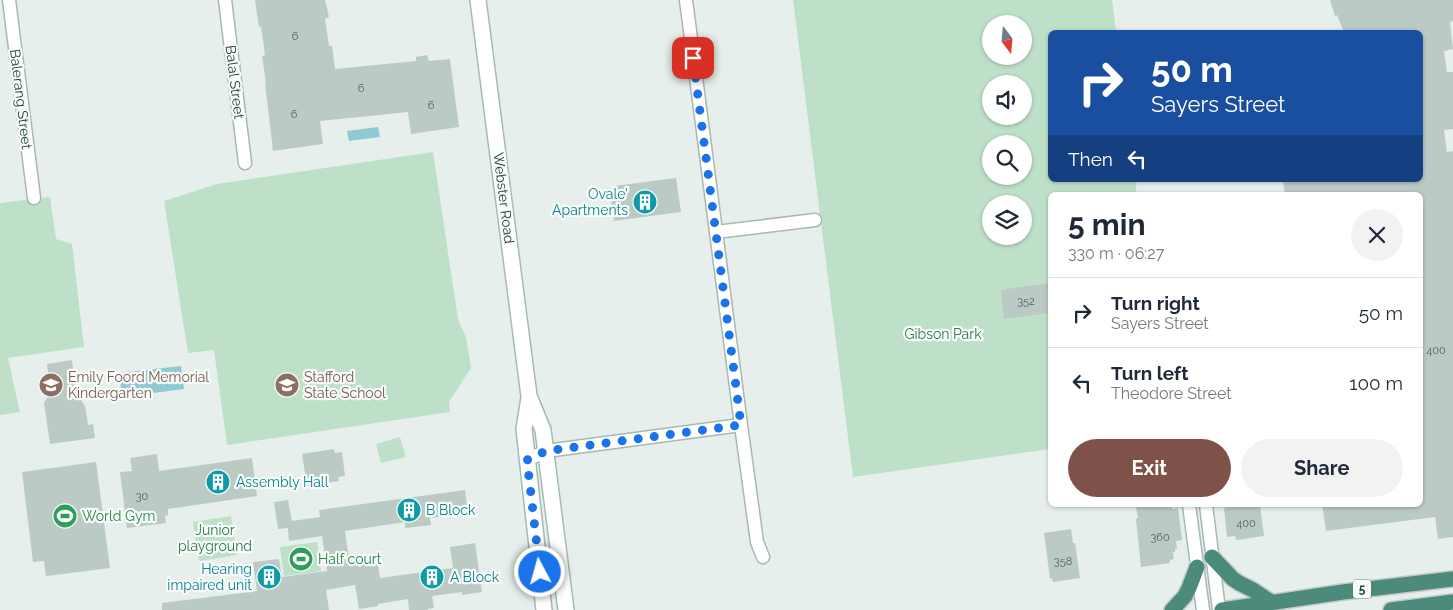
<!DOCTYPE html>
<html lang="en">
<head>
<meta charset="utf-8">
<style>
  :root { --surface:#fff; --page:#f2f2f3; --text:#1f2937; --muted:#747a83; --line:#e0e1e3; --accent:#7f5249 }
  body { margin:0; font-family:Raleway,sans-serif; background:var(--page); color:var(--text); height:100vh; display:flex; flex-direction:column; font-size:19px; white-space:nowrap }
  * { box-sizing:border-box; margin:0 }
  p { font-size:16px; color:var(--muted) }
  .icon { flex:none; width:28px; height:28px; fill:none; stroke:currentColor; stroke-width:2; stroke-linecap:round; stroke-linejoin:round }
  .map { position:relative; flex:1; overflow:hidden }
  .details { position:absolute; left:1048px; top:192px; width:375px; height:315px; display:flex; flex-direction:column; background:var(--surface); border-radius:8px; box-shadow:0 1px 4px #0004 }
  .details>* { flex:none }
  .top-card { position:absolute; left:1048px; top:30px; width:375px; height:152px; border-radius:8px; box-shadow:0 1px 4px #0004; background:#1a4fa0; color:#fff; overflow:hidden }
  .needle { width:32px; rotate:164deg }
  .buttons { position:absolute; left:982px; top:15px; display:grid; gap:10px }
  .buttons a { display:grid; place-items:center; width:50px; height:50px; border-radius:50%; background:var(--surface); box-shadow:0 1px 4px #0004; font-size:25px }
  .pin { position:absolute; display:grid; place-items:center; width:42px; height:42px; color:#fff; margin:-21px; border-radius:10px; box-shadow:0 2px 8px #0006 }
  .me { position:absolute; width:55px; margin:-28px; rotate:354deg; stroke-linejoin:round; filter:drop-shadow(0 0 4px #0008) }
  .turn { display:flex; align-items:center; gap:18px; height:105px; padding:0 20px; font-size:22px }
  .turn .icon { width:65px; height:65px; stroke-width:2.5 }
  .turn b { display:block; font-size:35px; line-height:42px }
  .then { display:flex; align-items:center; height:48px; padding:0 20px; background:#0003; gap:10px; font-size:19px }
  .round { display:grid; place-items:center; flex:none; width:52px; height:52px; border-radius:26px; background:var(--page) }
  .summary { display:flex; align-items:center; justify-content:space-between; height:85px; padding:0 20px }
  h1 { font-size:30px; font-weight:700; line-height:38px }
  .action { display:flex; gap:10px; margin-top:auto; padding:10px 20px }
  .action a { flex:1; height:58px; border-radius:30px; background:var(--accent); color:#fff; font-size:20px; font-weight:700; line-height:58px; text-align:center }
  .action a+a { background:var(--page); color:var(--text) }
  ul { padding:0; list-style:none }
  li { display:flex; align-items:center; gap:15px; height:70px; padding:0 20px; border-top:1px solid var(--line) }
  li div { flex:1 }
  li b { display:block; font-size:19px }
  li em { font-style:normal }
  .map>svg:first-child { display:block }
</style>
</head>
<body>
<div class="map">
<svg width="1453" height="610" viewBox="0 0 1453 610">
  <rect width="100%" height="100%" fill="#e6efeb"/>
  <path fill="#bfe0c8" fill-rule="evenodd" d="M793,0h319l4,32h-66v148h85l2,15h-87v254l-197,28zM991,24h33v32h-33zM991,84h33v32h-33zM991,144h33v32h-33zM991,204h33v32h-33z
    M433,152l25,167 8,18 5,31 -22,34 1,10 -223,33 -13,-95 -26,3 -24,-152 53,-17z
    M50,197l6,42 16,5 12,103 -76,11 12,54 -20,3v-212z
    M400,437l6,20 -25,6 -5,-19z
    M231,516l6,39 -38,6 -6,-39z
    M317,542l4,29 -37,5 -4,-29z"/>
  <path fill="#8ec9d4" d="M378,127l2,10 -31,4 -2,-10z
    M181,366l3,23 -62,8 -3,-24z"/>
  <path fill="#bbcac4" d="M255,0h70l4,17 -4,2 4,27h3l3,23 81,-8v-4l11,-2 2,6 21,-2 9,68 -48,7 -3,-22 -88,9 3,23 -50,7 -8,-68h1l-4,-27 3,-1 -4,-29 -2,1z
    M1330,0h123v21l-3,1 3,27 -9,2 3,21h6v57l-9,1 3,22 6,-1v386l-15,2 -3,-22 -109,14 -4,-26h98v-310h-135l-2,-15h137v-148h-76l-7,-17 -2,1z
    M676,178l5,34 -67,9 -4,-30h4v-5z
    M1050,283v30l-46,6 -3,-29z
    M72,360l4,33 9,13 3,19 5,-1 2,14 -45,6 -6,-41 7,-12 -4,-27z
    M334,449l1,4 7,-1 3,24 -7,1 1,4 -32,5 -5,-32z
    M157,454l2,17 93,-13 5,38 -89,13v6l-3,1 1,7 -39,5 -7,-56 12,-1 -2,-13z
    M96,462l14,106 -64,8 -2,-15 -11,1 -11,-90z
    M465,490l3,23 -38,5 1,7 -26,3v-6l-60,9 4,30 28,-4 3,21 73,-10 -3,-21 25,-4 7,49 -20,3v-3l-30,4 2,12 -6,1v1h-19l-1,-11 -30,5v2l-19,3 -4,-24 -29,5 3,20h-167v-7l95,-12 -4,-29 26,-3 3,18 45,-6 -5,-35 -33,5 -1,-13 -10,1 -4,-27 14,-2 4,21 28,-4 -1,-7z
    M1154,505h18v4l6,-1 4,32 -6,1 1,8h-2v3h-2l1,7 -4,1v3l-29,4 -5,-48 2,-1 -2,-11z
    M1231,505h29l4,31 -28,4 -1,-4 -8,1 -3,-29 7,-1z
    M1071,529l2,14h2l5,35 -27,4 -1,-4 -2,1 -6,-46z"/>
  <g fill="none" stroke-linecap="round" stroke-linejoin="round">
    <defs>
      <path id="minor" d="M9,0l25,198
        M225,0l20,163
        M686,0l55,425 16,117 6,15
        M716,232l99,-12
        M527,460l19,-9 195,-26
        M1189,505l14,105
        M1206,505l13,105"/>
      <path id="secondary" d="M478,0l51,396 14,34 23,180
        M529,398l-5,31 20,181"/>
      <path id="trunk" d="M1212,557l21,22 6,4 14,7 18,12
        M1172,610l13,-14 4,-8 8,-21
        M1222,610l121,-18 110,-13
        M1391,610l62,-8"/>
    </defs>
    <use href="#minor" stroke="#a8b8b2" stroke-width="15"/>
    <use href="#secondary" stroke="#a4bbb3" stroke-width="18"/>
    <use href="#trunk" stroke="#c2cac8" stroke-width="18"/>
    <use href="#minor" stroke="#fff" stroke-width="12"/>
    <use href="#secondary" stroke="#fff" stroke-width="15"/>
    <use href="#trunk" stroke="#4c8a7c" stroke-width="15"/>
  </g>
  <g fill="none" stroke-linecap="round" stroke-linejoin="round">
    <path stroke="#1a73e8" stroke-width="9" stroke-dasharray="0 16.2" d="M540,572l-13,-112 19,-9 195,-26 -48,-367"/>
  </g>
  <defs>
    <symbol id="building-disc" viewBox="-11 -11 22 22"><circle r="9.5" fill="#0f9aa8" stroke="#f7fbf9"/><path d="M-4-6H4V6H1V3H-1V6H-4ZM-2.5-4.3h1.7v1.8h-1.7ZM.8-4.3h1.7v1.8H.8ZM-2.5-1h1.7V.8h-1.7ZM.8-1h1.7V.8H.8Z" fill="#fff"/></symbol>
    <symbol id="school-disc" viewBox="-11 -11 22 22"><circle r="9.5" fill="#8d6e63" stroke="#f7fbf9"/><path d="M0-5L7-2L0 1L-7-2ZM-4 1L0 2.5L4 1V4Q0 6-4 4Z" fill="#fff"/></symbol>
    <symbol id="stadium-disc" viewBox="-11 -11 22 22"><circle r="9.5" fill="#2e9e5b" stroke="#f7fbf9"/><path d="M0-5a6.5 5 0 1 0 0 10a6.5 5 0 1 0 0-10ZM-3.5-1.8h7v3.6h-7Z" fill="#fff"/></symbol>
  </defs>
  <g fill-rule="evenodd">
    <use href="#building-disc" x="631" y="188" width="28" height="28"/>
    <use href="#school-disc" x="37" y="371" width="28" height="28"/>
    <use href="#school-disc" x="273" y="371" width="28" height="28"/>
    <use href="#building-disc" x="204" y="468" width="28" height="28"/>
    <use href="#building-disc" x="395" y="496" width="28" height="28"/>
    <use href="#stadium-disc" x="51" y="502" width="28" height="28"/>
    <use href="#stadium-disc" x="287" y="545" width="28" height="28"/>
    <use href="#building-disc" x="255" y="563" width="28" height="28"/>
    <use href="#building-disc" x="418" y="563" width="28" height="28"/>
  </g>
  <g text-anchor="middle" dominant-baseline="central" stroke-width="4.5" stroke-linejoin="round" paint-order="stroke">
    <g font-size="11" fill="#4a645c">
      <text x="295" y="36">6</text>
      <text x="361" y="88">6</text>
      <text x="431" y="105">6</text>
      <text x="294" y="114">6</text>
      <text x="1026" y="301">352</text>
      <text x="1436" y="350">400</text>
      <text x="142" y="496">30</text>
      <text x="1246" y="523">400</text>
      <text x="1160" y="537">360</text>
      <text x="1063" y="561">358</text>
    </g>
    <rect fill="#f7fbf9" stroke="#637a73" stroke-width="1" x="1353" y="579.5" width="18" height="19" rx="4"/>
    <g font-size="12" font-weight="bold" fill="#24423a">
      <text x="1362" y="589">5</text>
    </g>
    <g font-size="14" fill="#24423a" stroke="#f7fbf9">
      <text transform="translate(235 82) rotate(83)">Balal Street</text>
      <text transform="translate(21 99) rotate(83)">Balerang Street</text>
      <text transform="translate(504 198) rotate(83)">Webster Road</text>
    </g>
    <g font-size="14" fill="#0d838f" stroke="#f7fbf9" text-anchor="start">
      <text x="628" y="194" text-anchor="end">Ovale'<tspan x="628" dy="16">Apartments</tspan></text>
      <text x="236" y="482">Assembly Hall</text>
      <text x="426" y="510">B Block</text>
      <text x="252" y="569" text-anchor="end">Hearing<tspan x="252" dy="16">impaired unit</tspan></text>
      <text x="450" y="577">A Block</text>
    </g>
    <g font-size="14" fill="#2d7a4b" stroke="#f7fbf9">
      <text x="943" y="334">Gibson Park</text>
      <text x="215" y="530">Junior<tspan x="215" dy="16">playground</tspan></text>
    </g>
    <g font-size="14" fill="#785e54" stroke="#f7fbf9" text-anchor="start">
      <text x="68" y="377">Emily Foord Memorial<tspan x="68" dy="16">Kindergarten</tspan></text>
      <text x="304" y="377">Stafford<tspan x="304" dy="16">State School</tspan></text>
    </g>
    <g font-size="14" fill="#27864d" stroke="#f7fbf9" text-anchor="start">
      <text x="82" y="516">World Gym</text>
      <text x="318" y="559">Half court</text>
    </g>
  </g>
</svg>
<div class="buttons">
<a><svg class="needle" viewBox="-14 -14 28 28"><path d="M0-13l5 13h-10z" fill="#e53935"/><path d="M0 13l5-13h-10z" fill="#747a83"/></svg></a>
<a><svg class="icon" aria-label="sound" viewBox="0 0 24 24"><path d="M4 9h4l5-4v14l-5-4H4zM17 9q2 3 0 6"/></svg></a>
<a><svg class="icon" aria-label="search" viewBox="0 0 24 24"><circle cx="10" cy="10" r="6"/><path d="M15 15l6 6"/></svg></a>
<a><svg class="icon" aria-label="layers" viewBox="0 0 24 24"><path d="M12 4l9 5-9 5-9-5zM3 14l9 5 9-5"/></svg></a>
</div>
<div class="pin" style="left:693px;top:58px;background:#d93025"><svg class="icon" aria-label="arrive" viewBox="0 0 24 24"><path d="M6 21V4h12l-3 4 3 4H6"/></svg></div>
<svg class="me" style="left:540px;top:572px" viewBox="-20 -20 40 40"><circle r="17" fill="#1a73e8" stroke="#fff" stroke-width="3"/><path d="M0-11L8 9 0 5-8 9z" fill="#fff"/></svg>
<div class="top-card">
<div class="turn"><svg class="icon" aria-label="right" viewBox="0 0 24 24"><path d="M7 20v-9h11M14 6l5 5-5 5"/></svg><div><b>50 m</b>Sayers Street</div></div>
<div class="then">Then<svg class="icon" aria-label="left" viewBox="0 0 24 24"><path d="M17 20v-9H6M10 6l-5 5 5 5"/></svg></div>
</div>
<section class="details">
<div class="summary"><div><h1>5 min</h1><p>330 m · 06:27</p></div><a class="round"><svg class="icon" aria-label="close" viewBox="0 0 24 24"><path d="M6 6l12 12M18 6L6 18"/></svg></a></div>
<ul>
<li><svg class="icon" aria-label="right" viewBox="0 0 24 24"><path d="M7 20v-9h11M14 6l5 5-5 5"/></svg><div><b>Turn right</b><p>Sayers Street</p></div><em>50 m</em></li>
<li><svg class="icon" aria-label="left" viewBox="0 0 24 24"><path d="M17 20v-9H6M10 6l-5 5 5 5"/></svg><div><b>Turn left</b><p>Theodore Street</p></div><em>100 m</em></li>
</ul>
<div class="action"><a>Exit</a><a>Share</a></div>
</section>
</div>
</body>
</html>
